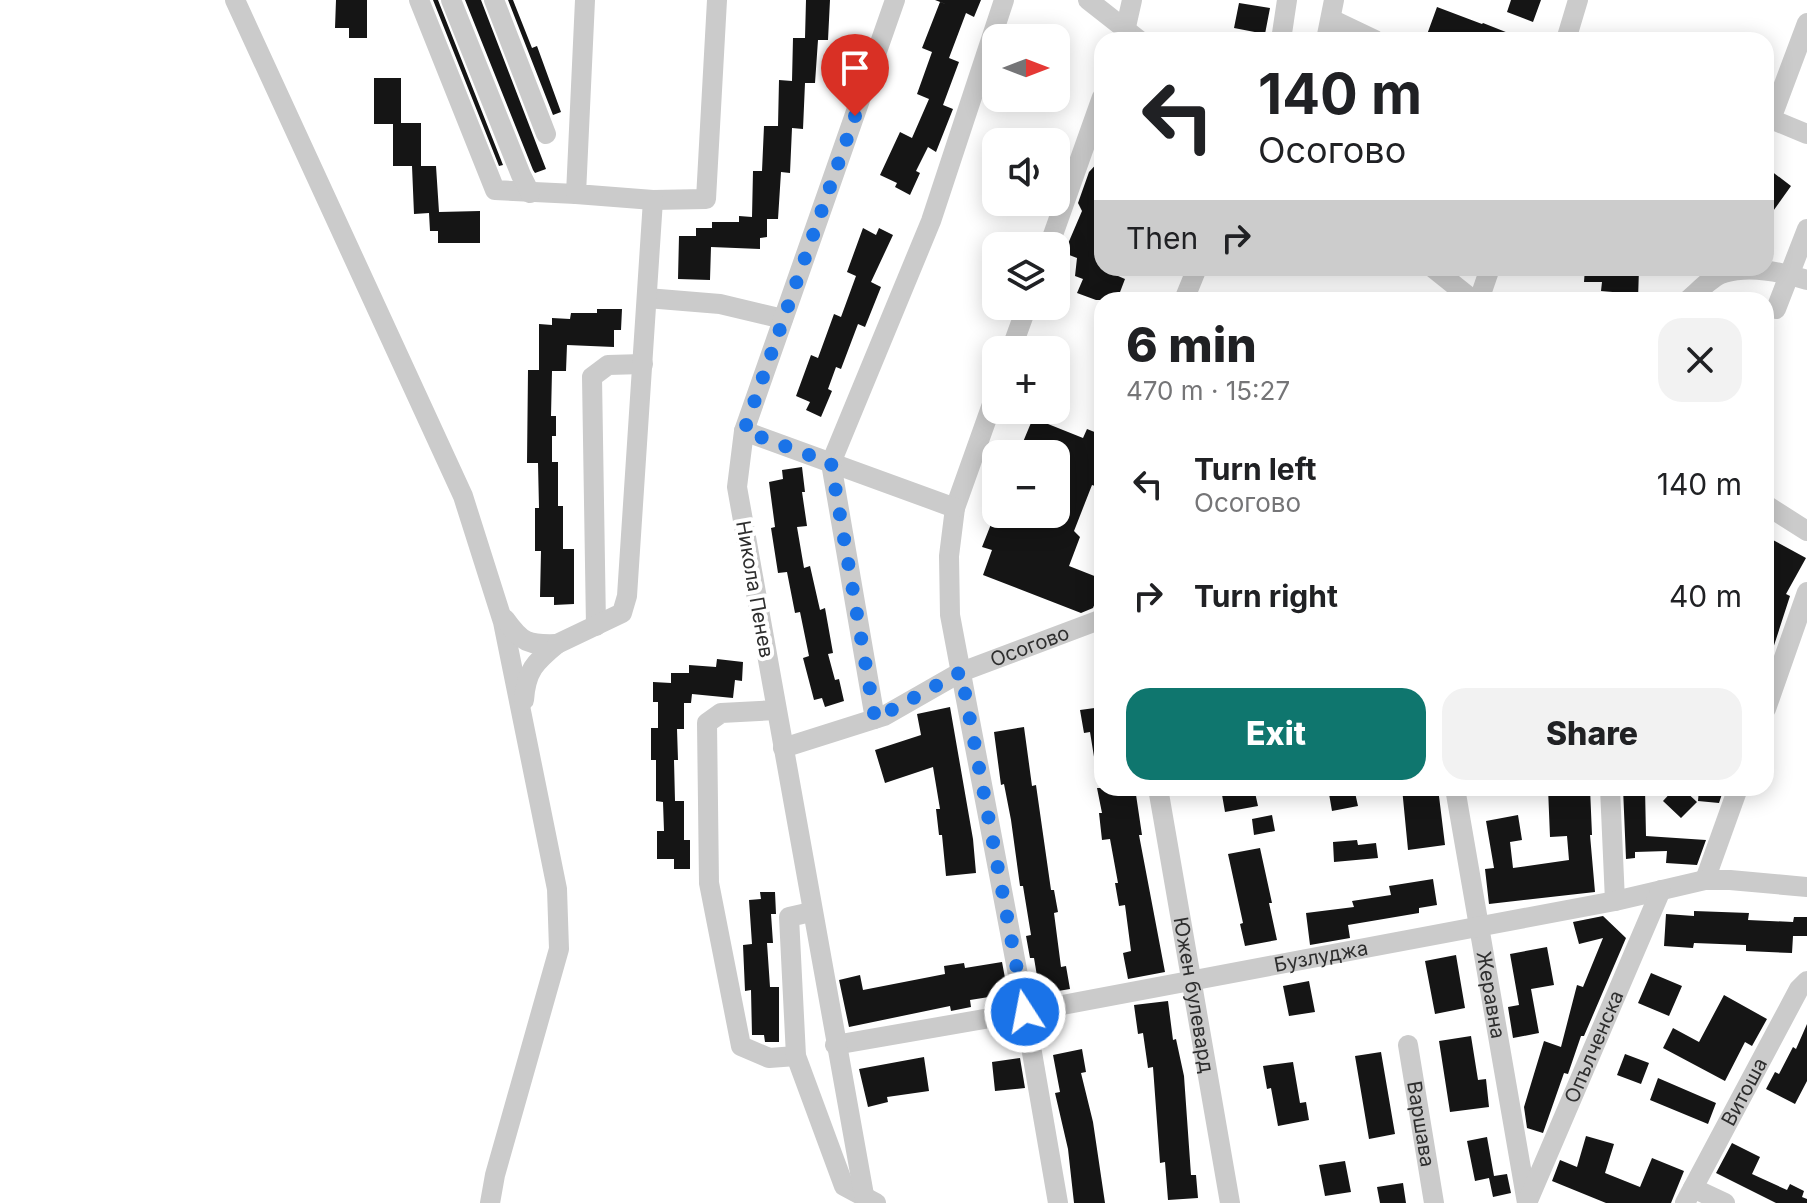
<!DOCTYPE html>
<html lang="en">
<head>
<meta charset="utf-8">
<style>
  :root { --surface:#fff; --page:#f2f2f2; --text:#202124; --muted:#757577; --accent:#0f766e }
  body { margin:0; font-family:Inter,sans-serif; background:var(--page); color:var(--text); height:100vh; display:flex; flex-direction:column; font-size:30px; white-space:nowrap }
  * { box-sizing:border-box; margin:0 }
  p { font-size:26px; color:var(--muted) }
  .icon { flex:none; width:44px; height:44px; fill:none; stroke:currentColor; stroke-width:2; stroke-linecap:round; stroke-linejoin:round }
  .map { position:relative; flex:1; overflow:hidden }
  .details { position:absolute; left:1094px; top:292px; width:680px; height:504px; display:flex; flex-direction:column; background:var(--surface); border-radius:24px; box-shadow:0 4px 20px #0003 }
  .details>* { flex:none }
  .guide { position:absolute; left:1094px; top:32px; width:680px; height:244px; border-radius:24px; box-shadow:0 4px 20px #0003; background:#fff; color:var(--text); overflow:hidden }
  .needle { width:52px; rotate:90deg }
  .buttons { position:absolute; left:982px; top:24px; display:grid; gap:16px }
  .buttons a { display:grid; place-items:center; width:88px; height:88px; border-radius:16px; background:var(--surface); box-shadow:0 4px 20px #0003; font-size:40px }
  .pin { position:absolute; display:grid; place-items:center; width:68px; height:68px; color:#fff; margin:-82px -34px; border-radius:50% 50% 50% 0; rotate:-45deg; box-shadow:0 0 8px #0007 }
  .pin .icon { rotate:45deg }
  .me { position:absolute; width:88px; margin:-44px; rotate:349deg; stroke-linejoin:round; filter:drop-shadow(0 0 6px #0008) }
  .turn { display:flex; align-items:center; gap:28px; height:168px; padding:0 32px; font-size:36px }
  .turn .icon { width:104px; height:104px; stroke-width:2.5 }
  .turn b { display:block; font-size:56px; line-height:68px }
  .then { display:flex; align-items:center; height:76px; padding:0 32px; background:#0003; gap:16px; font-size:30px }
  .round { display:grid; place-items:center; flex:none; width:84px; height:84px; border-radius:24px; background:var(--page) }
  .overview { display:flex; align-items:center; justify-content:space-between; height:136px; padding:0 32px }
  h1 { font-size:48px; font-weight:800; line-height:60px }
  .primary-button { display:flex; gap:16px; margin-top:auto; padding:16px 32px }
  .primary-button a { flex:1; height:92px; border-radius:24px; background:var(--accent); color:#fff; font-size:32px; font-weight:800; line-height:92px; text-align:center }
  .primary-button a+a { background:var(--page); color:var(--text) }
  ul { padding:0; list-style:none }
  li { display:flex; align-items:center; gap:24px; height:112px; padding:0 32px }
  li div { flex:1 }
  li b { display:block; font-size:30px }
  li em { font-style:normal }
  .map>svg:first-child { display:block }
</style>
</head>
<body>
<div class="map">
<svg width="1807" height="1203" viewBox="0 0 1807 1203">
  <rect width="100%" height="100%" fill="#fff"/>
  <path fill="#151515" d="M336,0h31v38h-18v-10h-14z
    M433,0h5l65,165 -4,1z
    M465,0h16l65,169 -11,4 -2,-3z
    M508,0h5l19,48 5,-2 24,66 -8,3z
    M806,0h24l-2,40h-10l-3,43h-10l-2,46 -11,-1 -2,45 -9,-1 -3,47h-11v18l-7,1v11l-49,-2 -1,33 -32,-1 1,-43h17v-8h16v-6h27v-6l13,1 1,-46h9l2,-45h14l1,-46 13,1 1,-43h12z
    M935,0h46l-7,17 -8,-4 -17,45 10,4 -16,43 10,4 -17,43 -8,-5 -12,24 4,2 -10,22 -15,-8 2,-4 -17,-8 20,-43 12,6 17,-39 -12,-5 15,-42 -10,-4 18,-46 8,3z
    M1511,0h30l-8,22 -26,-10z
    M1239,3l31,5 -5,26 -31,-6z
    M1437,7l45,17 1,-1 43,17h-101z
    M374,78h27v45h20v43h15l3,46 41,-1v32h-42v-12h-8l-1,-18 -15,1 -2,-48h-19v-42h-19z
    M1102,158v110h5l4,5 14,6 -8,21h-21l-19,-7 6,-14 -8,-3 2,-18 -13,-5 18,-42 -4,-8 11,-31z
    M1766,167l25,19 -25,35z
    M863,228l13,7 3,-7 14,7 -22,47 10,5 -16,40 -7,-3 -17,45 -5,-2 -8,22 4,2 -11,26 -15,-7 4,-8 -14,-6 15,-41 7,3 16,-44 7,3 15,-41 -9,-4z
    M1585,268h54l-1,32h-19l5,-7 -23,-2 1,-9h-18z
    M597,309h25l-1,21h-7v17l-47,-2 -1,26h-14l-1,45h5v20h-4v26h6v44h5v43h11v55l-20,1v-8h-14l1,-46h-6v-43h4l-1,-45h-11l1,-93h11v-46l13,1v-7l18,1 1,-6h26z
    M1033,418l50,20 4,-9 15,6v41l-4,11 -6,-2 -18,46 6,6 -11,29 33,13v7l-9,22 -12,5 -98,-38 9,-25 -10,-3 13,-33h61v-60h-38z
    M802,467l3,25h-3l5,34 -10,1 7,41 6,-2 10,44 5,-2 8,45 -5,1 7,26 4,-1 5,22 -19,6 -3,-9 -8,2 -11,-42 6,-2 -9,-44 -5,1 -8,-41 -9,1 -7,-45 4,-1 -6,-45 14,-3 -1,-9z
    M1773,540l33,18 -20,36 4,2 -22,68 -2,-1v-111z
    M717,659l26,3 -1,19 -7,-1 -2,18 -41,-4 -1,9h-7v26h-7l1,31h-4l1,41h9v39h6v29h-16v-10h-17v-28h7l-1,-29 -7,-1v-41h-5v-32h7v-26h-5v-20l18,1v-10h18v-8l27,2z
    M950,707l23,132 3,34 -30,3 -4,-41h-3l-3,-26h4l-7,-42 -48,16 -10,-33 46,-15 -4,-21z
    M1102,707v55l-7,1 -5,-31 -6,1 -4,-23z
    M1024,727l8,59 4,-1 15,105h3l4,22 -4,1 7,54 5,-1 4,23 -30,5 -6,-36h-4l-4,-22 5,-1 -8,-49h-3l-9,-66 -7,-36 -3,1 -7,-53z
    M1097,788h38l7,47h-3l26,137 -37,7 -5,-26 8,-2 -6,-46 -6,1 -4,-23h3l-8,-44 -8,1 -3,-27h3z
    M1229,788h25l4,18 -33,6 -4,-23z
    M1328,788h26l4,18 -26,5z
    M1402,788h36l7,57 -37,5z
    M1548,788h42l2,47h-2l5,57 -106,12 -4,-35 9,-1 -8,-47 32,-6 4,25 -12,2 3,26 56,-8 -2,-24 -17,1z
    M1623,788h22l1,48 60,4 -9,25 -31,-2 1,-12 -32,1v6l-9,1z
    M1675,788h7l15,14 -16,16 -18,-17z
    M1699,788h25l-5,15 -21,-2z
    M1272,815l3,16 -21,4 -2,-16z
    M1357,840l1,5 18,-2 2,15 -44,4 -1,-20z
    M1260,848l12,55h-3l8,37 -32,6 -5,-22 3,-1 -15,-69z
    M1433,879l4,26 -18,3v5l-71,12 2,13 -40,7 -4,-32 48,-6 -2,-6 39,-6 -2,-9z
    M760,892h15l1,22h-5l2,29h-6l3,44h9v55h-14l-1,-7h-12l-1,-45 -6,1 -2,-46 9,-1 -3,-44 12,-1z
    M1694,911l55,2 -1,7 45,2 1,-5h13v19h-14l-1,17 -46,-2v-6l-52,-2 -1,5 -29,-2 2,-32 28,2z
    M1603,916l23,22 -42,98h-3l-13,38 -4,-1 -21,60 -16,-5 -3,-21 13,-43 7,-23 17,6 16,-62 6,2 20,-49 -24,6 -6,-22z
    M1547,947l7,38 -23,4 8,44 -26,5 -5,-31 11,-2 -9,-51z
    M1456,955l9,53 -30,6 -10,-53z
    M1002,962l6,32 -38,6 1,7 -20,4 -1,-5 -101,21 -10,-47 21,-5 3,15 82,-16 -1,-8 20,-3 1,5z
    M1651,973l31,13 -13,30 -31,-13z
    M1309,981l6,31 -26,4 -6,-30z
    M1724,995l43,24 -15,27 -7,-4 -20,39 -62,-33 10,-20 26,14z
    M1168,1001l5,39 3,-1 8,37 7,99h5l2,23 -30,2 -3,-38 -5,1 -7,-96 -5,1 -5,-35 -5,1 -4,-29z
    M1807,1024v57l-12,23 -29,-15 9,-17 4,2 14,-27 3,2z
    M1471,1036l7,44 8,-1 3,28 -39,5 -11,-71z
    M1082,1049l4,23 -5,1 12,49 12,81h-31l-6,-54 -13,-56 5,-1 -7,-37z
    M1381,1052l14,82 -26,5 -14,-83z
    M1625,1054l24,9 -8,21 -24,-9z
    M924,1057l5,34 -42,6 1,5 -20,5 -9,-38z
    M1020,1058l5,30 -30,3 -3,-29z
    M1293,1062l7,41 6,-1 3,18 -31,6 -7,-38 -4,1 -4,-23z
    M1658,1078l58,25 -8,21 -58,-24z
    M1586,1136l28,8 -9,29 35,14 12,-29 32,13 -13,32h-65l-54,-22 8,-21 17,7z
    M1487,1137l7,39 13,-2 4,19 -18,4 -4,-19 -14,3 -8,-40z
    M1732,1143l28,14 -8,17 35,16 3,-6 14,7 -2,6 5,2v4h-31l-60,-30z
    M1345,1161l6,31 -26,4 -6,-31z
    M1403,1183l3,20h-26l-3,-16z"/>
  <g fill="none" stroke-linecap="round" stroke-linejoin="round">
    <g stroke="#cbcbcb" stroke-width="20">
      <path d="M235,0l228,496 40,126 54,267 2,60 -64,226 -5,28"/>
      <path d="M419,0l76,190 81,4"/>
      <path d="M451,0l70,175 9,18"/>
      <path d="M494,0l52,134"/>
      <path d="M1088,0l51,40"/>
      <path d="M1331,19l44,21"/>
      <path d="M1123,40l9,-40"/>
      <path d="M1281,40l6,-40"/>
      <path d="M1326,40l8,-40"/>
      <path d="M1566,40l12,-40"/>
      <path d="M1766,117l41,17"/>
      <path d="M1771,119l36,-96"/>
      <path d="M653,200l53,-1 11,-199"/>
      <path d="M1049,246l53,-149"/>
      <path d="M1433,268l40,32"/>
      <path d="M647,298l73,6 63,15"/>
      <path d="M1184,300l13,-32"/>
      <path d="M1479,300l11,-32"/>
      <path d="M1688,300c10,-8 24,-24 36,-27 27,-8 58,-1 83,7"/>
      <path d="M1776,309l31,-80"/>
      <path d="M1011,350l16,-44"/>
      <path d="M996,393l-41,115 -6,48 1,59 75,397 33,191"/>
      <path d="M744,431l211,77"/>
      <path d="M1766,505l41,26"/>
      <path d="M505,619c17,24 23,26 52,25 -22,18 -31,27 -33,56"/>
      <path d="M596,626l-4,-249 16,-12 35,-1"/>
      <path d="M557,644l65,-31 5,-17 26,-396 -77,-6 9,-194"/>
      <path d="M1766,709l41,-117"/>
      <path d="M776,710l-55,3 -14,10 2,160 32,163 28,12 27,-2"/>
      <path d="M875,719l-44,-256 100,-242 73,-221"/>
      <path id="s1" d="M783,748l101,-32 77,-44 141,-53"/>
      <path id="s2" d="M1158,788l72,415"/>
      <path id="s3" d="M1455,788l72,415"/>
      <path d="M1610,788l5,113"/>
      <path d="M1705,880l33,-92"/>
      <path d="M811,912l-22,5 7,139 48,130 32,17"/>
      <path id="s4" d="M835,1045l190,-33 590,-111 90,-21h25l77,7"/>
      <path id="s5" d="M1408,1045l26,158"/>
      <path d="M1693,1188l32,15"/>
      <path d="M864,1195l-127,-708 7,-56 151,-431"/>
      <path id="s6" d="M1527,1203l134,-313"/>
      <path id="s7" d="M1685,1203l114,-214 8,-8"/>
    </g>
  </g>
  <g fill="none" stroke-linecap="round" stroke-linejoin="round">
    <path stroke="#1a73e8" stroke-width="14" stroke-dasharray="0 25.2" d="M855,116l-111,315 87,32 44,256 86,-47 64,340"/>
  </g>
  <g text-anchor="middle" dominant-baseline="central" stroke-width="8" stroke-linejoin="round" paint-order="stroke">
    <g font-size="20" fill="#2e2e2e" stroke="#fff">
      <text transform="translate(755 589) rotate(80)">Никола Пенев</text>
      <text stroke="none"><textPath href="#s1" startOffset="268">Осогово</textPath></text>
      <text stroke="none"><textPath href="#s4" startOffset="494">Бузлуджа</textPath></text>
      <text stroke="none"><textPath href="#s2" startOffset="210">Южен булевард</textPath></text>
      <text stroke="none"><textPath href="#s3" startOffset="210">Жеравна</textPath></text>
      <text stroke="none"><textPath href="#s6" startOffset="170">Опълченска</textPath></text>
      <text stroke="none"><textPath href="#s7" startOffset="126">Витоша</textPath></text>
      <text stroke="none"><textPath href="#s5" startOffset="80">Варшава</textPath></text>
    </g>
  </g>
</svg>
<div class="buttons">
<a><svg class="needle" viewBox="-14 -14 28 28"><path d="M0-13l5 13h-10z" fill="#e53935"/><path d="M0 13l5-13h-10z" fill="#757577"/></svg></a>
<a><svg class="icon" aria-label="sound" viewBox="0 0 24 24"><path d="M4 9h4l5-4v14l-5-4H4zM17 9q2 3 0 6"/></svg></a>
<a><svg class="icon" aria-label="layers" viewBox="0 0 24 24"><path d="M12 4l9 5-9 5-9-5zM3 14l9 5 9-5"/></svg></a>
<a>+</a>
<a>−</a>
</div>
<div class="pin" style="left:855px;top:116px;background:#d93025"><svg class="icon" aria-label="arrive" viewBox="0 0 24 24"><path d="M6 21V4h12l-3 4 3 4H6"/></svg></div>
<svg class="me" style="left:1025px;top:1012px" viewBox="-20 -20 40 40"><circle r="17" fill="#1a73e8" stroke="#fff" stroke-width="3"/><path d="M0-11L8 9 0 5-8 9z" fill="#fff"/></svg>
<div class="guide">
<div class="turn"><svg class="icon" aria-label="left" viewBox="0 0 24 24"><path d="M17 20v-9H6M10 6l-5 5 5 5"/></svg><div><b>140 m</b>Осогово</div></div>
<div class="then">Then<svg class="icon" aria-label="right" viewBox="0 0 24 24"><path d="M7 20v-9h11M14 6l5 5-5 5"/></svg></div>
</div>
<section class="details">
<div class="overview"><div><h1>6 min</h1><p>470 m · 15:27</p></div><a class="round"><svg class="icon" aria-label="close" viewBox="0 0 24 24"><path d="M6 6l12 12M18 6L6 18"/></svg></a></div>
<ul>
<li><svg class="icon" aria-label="left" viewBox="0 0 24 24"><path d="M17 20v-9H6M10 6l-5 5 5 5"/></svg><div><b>Turn left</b><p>Осогово</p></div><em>140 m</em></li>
<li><svg class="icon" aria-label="right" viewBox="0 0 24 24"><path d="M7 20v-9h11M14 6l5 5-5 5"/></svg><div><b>Turn right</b></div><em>40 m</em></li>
</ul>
<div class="primary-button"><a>Exit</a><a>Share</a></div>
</section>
</div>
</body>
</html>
